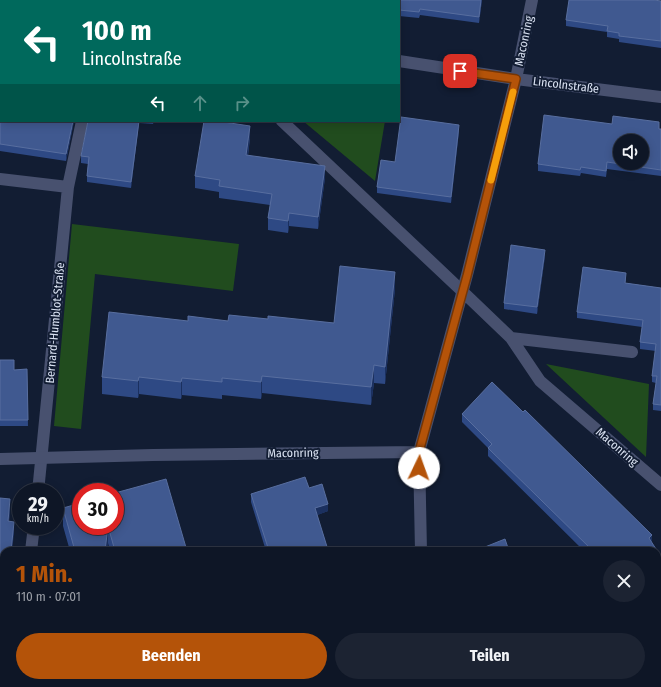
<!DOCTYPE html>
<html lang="de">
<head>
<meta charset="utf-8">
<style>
  :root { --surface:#0e1626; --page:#1c2332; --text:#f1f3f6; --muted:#9b9fa7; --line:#2e3543; --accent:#b45309 }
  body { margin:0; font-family:"Fira Sans Condensed",sans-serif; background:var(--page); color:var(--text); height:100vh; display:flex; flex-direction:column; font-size:15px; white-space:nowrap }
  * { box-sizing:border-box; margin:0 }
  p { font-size:13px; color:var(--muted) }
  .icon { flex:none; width:22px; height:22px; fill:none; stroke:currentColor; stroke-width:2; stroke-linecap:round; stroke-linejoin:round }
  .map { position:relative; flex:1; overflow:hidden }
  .panel { position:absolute; left:0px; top:547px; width:661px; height:140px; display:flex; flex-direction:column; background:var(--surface); border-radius:12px 12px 0 0; box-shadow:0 2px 10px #0003,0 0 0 1px var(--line) }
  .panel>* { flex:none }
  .hud { position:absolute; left:0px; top:0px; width:400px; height:122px; box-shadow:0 2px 10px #0003,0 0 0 1px var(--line); background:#00695c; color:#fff; overflow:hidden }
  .fabs { position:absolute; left:613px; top:134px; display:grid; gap:8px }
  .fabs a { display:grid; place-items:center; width:36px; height:36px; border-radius:50%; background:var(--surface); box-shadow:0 2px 10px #0003,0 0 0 1px var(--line); font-size:20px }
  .speed { position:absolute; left:12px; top:483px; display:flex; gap:8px; font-size:20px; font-weight:700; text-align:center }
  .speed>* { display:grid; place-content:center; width:52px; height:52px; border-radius:50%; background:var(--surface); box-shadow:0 2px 10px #0003,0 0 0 1px var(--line); line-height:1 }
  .speed small { font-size:10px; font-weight:400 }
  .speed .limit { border:6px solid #d22; background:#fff; color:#111 }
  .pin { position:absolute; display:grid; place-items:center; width:34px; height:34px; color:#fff; margin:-17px; border-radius:8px; box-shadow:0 2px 6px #0006 }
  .me { position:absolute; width:44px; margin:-22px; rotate:3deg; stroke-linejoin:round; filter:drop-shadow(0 0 3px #0008) }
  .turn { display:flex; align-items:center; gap:14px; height:84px; padding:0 16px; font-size:18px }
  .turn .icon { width:52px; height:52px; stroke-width:2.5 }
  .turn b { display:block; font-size:28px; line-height:34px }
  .lanes { display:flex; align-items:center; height:38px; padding:0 16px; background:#0003; justify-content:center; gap:20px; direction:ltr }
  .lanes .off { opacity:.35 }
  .round { display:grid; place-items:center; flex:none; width:42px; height:42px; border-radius:21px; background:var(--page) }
  .head { display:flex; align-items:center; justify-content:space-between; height:68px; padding:0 16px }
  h1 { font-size:24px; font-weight:700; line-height:30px; color:var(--accent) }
  .action { display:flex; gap:8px; margin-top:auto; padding:8px 16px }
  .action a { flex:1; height:46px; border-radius:24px; background:var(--accent); color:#fff; font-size:16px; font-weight:700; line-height:46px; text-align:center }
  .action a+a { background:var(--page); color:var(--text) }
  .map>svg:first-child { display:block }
</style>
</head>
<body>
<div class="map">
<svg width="661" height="687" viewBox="0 0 661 687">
  <rect width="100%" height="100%" fill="#121d33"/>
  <path fill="#214c1e" d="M304,121h81l-10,60 -72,-60z
    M72,224l167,20 -6,47 -138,-17 -14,155 -27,-3z
    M546,364l103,20 -3,73z"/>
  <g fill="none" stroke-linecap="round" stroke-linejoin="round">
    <path stroke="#48516f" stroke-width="12" d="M104,1v-1
      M282,121l180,170
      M0,179l68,8
      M38,492l30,-305 14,-66
      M31,551l3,-25
      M13,687l1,-4"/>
    <path stroke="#48516f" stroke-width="12" d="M193,0l2,1
      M399,61l117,18 145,18
      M462,291l49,47 29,43 121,104
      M511,338l121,14
      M0,459l153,-4 266,-3
      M421,551l-2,-99 48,-177 49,-196 16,-79
      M450,683l1,4"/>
  </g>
  <path fill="#2e4984" d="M0,0h82v1h-81v15h-1z
    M327,0h155l-3,23 -59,-8 -1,3 -20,-2v-15h-68z
    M661,1v47l-42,-6v-3l-12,-2v-5l-41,-6v-6z
    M0,96l74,25 -8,40 -66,-10z
    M88,121h66l-1,3 -14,-1 -8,65 -44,-6v-6l1,-12 -7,-1v-7z
    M659,129h2v47l-54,-7 -1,8 -25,-4 -1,3 -42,-5v-7z
    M459,131l-8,72 -74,-10v-6l18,-25z
    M250,138l-2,18 77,22 -7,51 -29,-3 -1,7 -20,-3v-12l2,-13 -51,-7v-6l-24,-4v-12z
    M545,256l-8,58 -33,-5v-6z
    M626,279l-1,4 36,5v123l-8,-1v-6l3,-21 -4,-1v-6l4,-25 -16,-2v-7l2,-15 -65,-9v-6z
    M395,289l-10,95 -11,-1 -3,22 -109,-12 -1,6 -39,-4v4l-40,-4 -1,4 -42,-5 -1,4 -36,-4v-17l86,-56h40l40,-2 66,4z
    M0,360l14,10 13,-1 1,57h-28z
    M462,414l190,129 9,14v108l-4,-6v-108h-73l-96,-95v-8l-26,-26z
    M309,488l19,23 -11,4 11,35 11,1h-73l-15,-49v-8z
    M0,498l10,13 -1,10 5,13 -10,17v17l-4,-1z
    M63,508l52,18 72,25h-77l-2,-8 -1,8h-37l-7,-25z
    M148,683h65l2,4h-66z
    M320,683h49l1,4h-49z
    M494,683h53l2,4h-54z"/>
  <path fill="#1b305f" d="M481,0h1l-3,23v-6z
    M73,121h1l-8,40v-7z
    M139,121l-8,67v-6z
    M459,125v6l-8,72v-6z
    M250,126v12l-4,30v-13z
    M325,166v12l-7,51v-12z
    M289,213v13l-1,7v-12z
    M545,250v6l-8,58v-7z
    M395,272v17l-10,95v-17z
    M374,365v18l-3,22v-18z
    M262,376v17l-1,6v-17z
    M139,377v17l-1,4v-17z
    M182,378v17l-1,4v-17z
    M10,499v12l-2,22v-12z
    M328,504v7l-13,5v-8z
    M14,522v12l-2,17h-1z
    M108,526v17l-1,8h-2z
    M652,535v8l-3,-5z"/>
  <path fill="#405990" stroke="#586e9f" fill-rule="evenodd" d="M0,0h81v1h-80v9h-1z
    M349,0h132l-2,17 -59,-8 -1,3 -20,-2v-9h-47z
    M569,0h85l7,1v40l-42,-5v-3l-12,-2 1,-5 -42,-6z
    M0,96h1v25h72l-7,33 -66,-10z
    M544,115l68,9 1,-8 46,6v7h2v41l-54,-8 -1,9 -25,-4 -1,3 -42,-6zM620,141h22v22h-22z
    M401,117l58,8 -8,72 -74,-10 4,-27 14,2z
    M88,121h51l-8,61 -44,-6 2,-19 -8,-1z
    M204,121h13l33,5 -4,29 79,11 -7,51 -29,-4 -1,8 -20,-3 4,-24 -53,-8 1,-6 -25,-4z
    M511,245l34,5 -8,57 -33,-4z
    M340,266l55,6 -10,95 -11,-2 -3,22 -109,-11 -1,6 -39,-4v4l-40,-4 -1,4 -42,-5 -1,4 -36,-4 7,-65 79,9v-5l40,5 1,-6 39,4v-3l66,7z
    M583,267l43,6 -1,10 36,5v117l-8,-1 4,-28h-5l4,-32 -16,-2 3,-22 -66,-8z
    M0,360h14v10l13,-1 1,51h-28z
    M492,382l31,30 2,-2 127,125 -3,3 12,19v100l-4,-7v-99h-64l-105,-103 4,-4 -30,-30z
    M305,477l4,11 13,-4 6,20 -13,4 13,42 10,-3 1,4h-70l-18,-57z
    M166,479l21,72h-72l-7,-25h7v-33z
    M0,498l10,1 -2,22 6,1 -3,29h-7v5l-4,-1z
    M81,503v23h27l-3,25h-30l-12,-43z
    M505,539l4,12h-34z
    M0,663l4,1v19h3l5,3 6,-2v-1h75l-1,4h-92z
    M153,683h60l2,4h-61z
    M322,683h47l1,3 -3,1h-44z
    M496,683h51l2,4h-51z"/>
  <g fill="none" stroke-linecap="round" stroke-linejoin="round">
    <defs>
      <path id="route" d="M419,468v-16l48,-176 49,-197 -56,-8"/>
    </defs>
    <use href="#route" stroke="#753606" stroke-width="10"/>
    <use href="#route" stroke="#b45309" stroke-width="7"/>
    <path stroke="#f59e0b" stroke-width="7" d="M491,180l22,-88"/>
  </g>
  <g text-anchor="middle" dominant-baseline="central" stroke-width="4" stroke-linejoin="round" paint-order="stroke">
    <g font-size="12" fill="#dae2f2" stroke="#121d33">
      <text transform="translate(524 41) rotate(-78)">Maconring</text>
      <text transform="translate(566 85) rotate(7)">Lincolnstraße</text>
      <text transform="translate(55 323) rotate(-85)">Bernard-Humblot-Straße</text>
      <text transform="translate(617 447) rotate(41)">Maconring</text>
      <text transform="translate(293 453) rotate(-1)">Maconring</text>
    </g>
  </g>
</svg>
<div class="fabs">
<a><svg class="icon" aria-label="sound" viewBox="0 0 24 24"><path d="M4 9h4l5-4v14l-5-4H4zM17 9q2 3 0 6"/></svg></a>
</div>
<div class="speed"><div>29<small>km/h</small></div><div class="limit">30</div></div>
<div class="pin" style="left:460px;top:71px;background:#d93025"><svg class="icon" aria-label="arrive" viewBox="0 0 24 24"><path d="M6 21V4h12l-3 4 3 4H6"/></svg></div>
<svg class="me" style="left:419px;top:468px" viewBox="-20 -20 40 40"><circle r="19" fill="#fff"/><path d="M0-13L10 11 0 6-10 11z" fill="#b45309"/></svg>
<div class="hud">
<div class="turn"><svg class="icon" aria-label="left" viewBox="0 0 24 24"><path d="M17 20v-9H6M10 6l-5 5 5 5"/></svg><div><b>100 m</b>Lincolnstraße</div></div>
<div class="lanes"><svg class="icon" aria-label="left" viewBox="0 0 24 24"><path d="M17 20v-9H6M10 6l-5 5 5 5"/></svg><svg class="icon off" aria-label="ahead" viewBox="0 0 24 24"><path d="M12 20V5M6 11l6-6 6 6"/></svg><svg class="icon off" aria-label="right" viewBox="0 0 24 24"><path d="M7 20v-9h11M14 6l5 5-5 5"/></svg></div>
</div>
<section class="panel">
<div class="head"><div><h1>1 Min.</h1><p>110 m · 07:01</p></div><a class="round"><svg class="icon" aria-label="close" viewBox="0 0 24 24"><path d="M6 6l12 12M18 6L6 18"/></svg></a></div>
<div class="action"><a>Beenden</a><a>Teilen</a></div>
</section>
</div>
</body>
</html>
